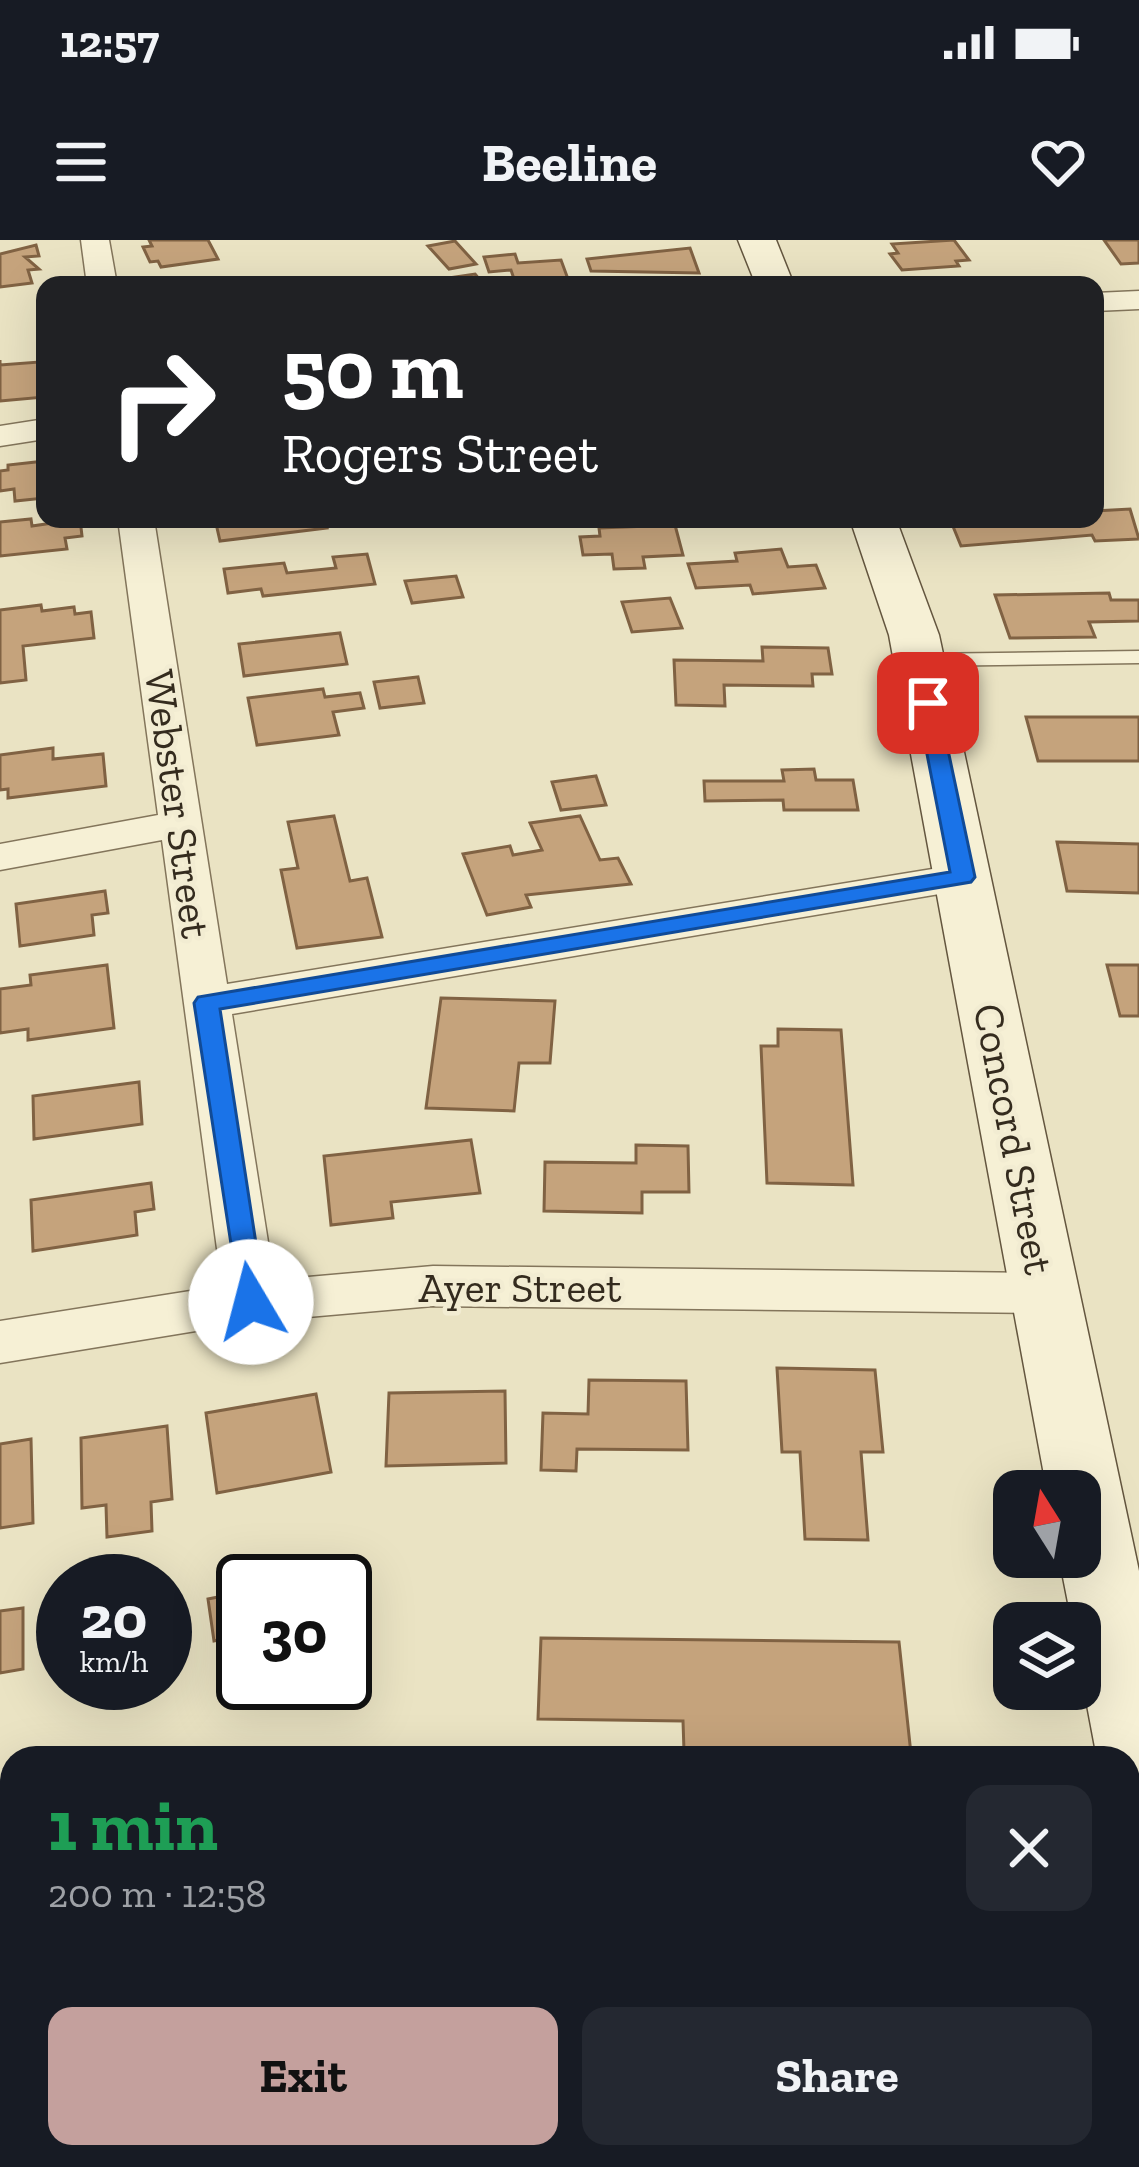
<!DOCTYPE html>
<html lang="en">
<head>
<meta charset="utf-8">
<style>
  :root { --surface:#171b24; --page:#242831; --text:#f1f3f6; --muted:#9ea1a6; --accent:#c4a09d }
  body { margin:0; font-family:"Zilla Slab",serif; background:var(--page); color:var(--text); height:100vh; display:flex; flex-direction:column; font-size:45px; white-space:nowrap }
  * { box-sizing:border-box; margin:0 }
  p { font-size:39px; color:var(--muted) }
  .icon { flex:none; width:66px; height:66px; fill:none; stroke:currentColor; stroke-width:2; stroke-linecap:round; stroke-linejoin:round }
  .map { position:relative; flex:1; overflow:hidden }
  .details { position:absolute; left:0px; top:1506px; width:1140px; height:423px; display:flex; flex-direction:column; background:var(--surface); border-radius:36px 36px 0 0; box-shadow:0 12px 48px #0002 }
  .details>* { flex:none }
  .hud { position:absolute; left:36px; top:36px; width:1068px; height:252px; border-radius:24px; box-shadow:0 12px 48px #0002; background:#202124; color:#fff; overflow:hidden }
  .needle { width:78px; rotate:349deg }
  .controls { position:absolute; left:993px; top:1230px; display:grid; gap:24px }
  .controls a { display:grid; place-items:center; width:108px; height:108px; border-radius:24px; background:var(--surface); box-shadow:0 12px 48px #0002; font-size:60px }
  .speed { position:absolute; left:36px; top:1314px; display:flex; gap:24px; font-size:60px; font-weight:700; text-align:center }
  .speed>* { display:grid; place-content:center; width:156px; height:156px; border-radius:50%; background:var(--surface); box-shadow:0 12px 48px #0002; line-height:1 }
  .speed small { font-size:30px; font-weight:400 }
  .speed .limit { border:6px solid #111; border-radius:18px; background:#fff; color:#111 }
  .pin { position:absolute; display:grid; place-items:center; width:102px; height:102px; color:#fff; margin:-51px; border-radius:24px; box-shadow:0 6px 18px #0006 }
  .me { position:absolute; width:132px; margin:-66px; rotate:352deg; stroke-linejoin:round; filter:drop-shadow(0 0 9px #0008) }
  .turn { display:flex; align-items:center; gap:42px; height:252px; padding:0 48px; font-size:54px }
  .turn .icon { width:156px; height:156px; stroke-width:2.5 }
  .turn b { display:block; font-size:84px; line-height:102px }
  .round { display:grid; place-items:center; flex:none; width:126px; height:126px; border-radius:24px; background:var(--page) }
  .headline { display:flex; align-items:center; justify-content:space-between; height:204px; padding:0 48px }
  h1 { font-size:72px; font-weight:800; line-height:90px; color:#1e9e55 }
  .primary-button { display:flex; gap:24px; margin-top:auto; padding:24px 48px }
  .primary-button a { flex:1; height:138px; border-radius:24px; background:var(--accent); color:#111; font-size:48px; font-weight:800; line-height:138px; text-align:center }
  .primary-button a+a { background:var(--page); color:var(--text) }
  .status { display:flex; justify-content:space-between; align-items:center; height:84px; padding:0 60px; background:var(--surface); direction:ltr }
  .status svg { height:33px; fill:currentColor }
  header { display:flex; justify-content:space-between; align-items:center; height:156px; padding:0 48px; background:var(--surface); font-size:54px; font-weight:800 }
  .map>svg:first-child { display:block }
</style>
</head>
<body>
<div class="status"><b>12:57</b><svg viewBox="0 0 49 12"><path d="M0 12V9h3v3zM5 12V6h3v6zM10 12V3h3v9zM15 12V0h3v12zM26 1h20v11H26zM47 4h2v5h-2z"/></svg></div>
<header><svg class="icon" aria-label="menu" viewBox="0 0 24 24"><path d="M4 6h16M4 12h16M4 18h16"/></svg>Beeline<svg class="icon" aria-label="heart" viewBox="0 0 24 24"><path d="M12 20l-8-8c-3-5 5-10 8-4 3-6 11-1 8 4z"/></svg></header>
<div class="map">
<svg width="1139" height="1927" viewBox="0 0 1139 1927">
  <rect width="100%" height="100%" fill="#eae3c3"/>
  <path fill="#c5a37c" stroke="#806243" stroke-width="3" d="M149,0h59l10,19 -57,8 -3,-6 -8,1 -7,-15 9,-1z
    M954,0l15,20 -13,1 3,5 -57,4 -12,-16 8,-1 -6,-9z
    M1104,0h35v23l-18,1z
    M455,1l21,23 -27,5 -21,-23z
    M36,5l3,11 -14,1 14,12 -11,1 4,13 -32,4v-33z
    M690,8l9,25 -108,-2 -4,-12z
    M515,14l3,9 43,-3 7,19 -53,3 -4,-12 -22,2 -5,-15z
    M475,34l9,11h-83z
    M0,120v5l39,-3 6,35 -45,4z
    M45,221v37l-30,3 -1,-12 -14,2v-20l8,-1v-5z
    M1130,269l9,30 -44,2 -3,-6 -131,11 -11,-27 133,1 12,-1v-8z
    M31,279l1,7 48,-7 2,17 -17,2 2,11 -67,7v-34z
    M215,279h109l3,9 -107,13z
    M675,285l8,30 -40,2 2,11 -31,1 -2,-15 -29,1 -3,-18 20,-1 -1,-8z
    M781,309l7,18 28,-2 9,23 -72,6 -3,-9 -54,3 -8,-24 49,-3 -2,-8z
    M367,314l8,30 -112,12 -2,-7 -33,4 -4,-24 60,-6 3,10 49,-5 -3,-11z
    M456,336l7,21 -51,6 -7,-22z
    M1109,353l2,7h28v21l-50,1 6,15 -85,1 -15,-43z
    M670,358l12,30 -50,4 -10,-30z
    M41,365l1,6 32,-4 1,7 16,-2 3,26 -71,8 3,34 -26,3v-73z
    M340,393l7,31 -103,12 -5,-32z
    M762,407l66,1 4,26h-20l1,12 -89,-1 1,21 -49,-1 -2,-45 89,1z
    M418,437l6,26 -44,5 -6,-26z
    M323,449l2,8 35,-4 4,15 -31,4 6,23 -82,10 -9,-47z
    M1026,477h113v44h-101z
    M53,508v11l50,-5 3,32 -98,12v-9l-8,1v-35z
    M814,529l2,11h37l5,30h-74l-1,-10 -78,1 -1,-20h80l-2,-11z
    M596,536l10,29 -45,5 -9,-28z
    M334,576l16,65 17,-3 15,59 -85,11 -16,-78 17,-2 -10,-46z
    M580,576l20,44 18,-2 13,26 -105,11 5,12 -44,8 -24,-61 47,-8 3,9 29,-5 -12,-27z
    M1057,602l82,2v49l-72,-2z
    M105,651l3,22 -16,2 2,20 -74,11 -4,-42z
    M107,725l7,63 -86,12v-11l-28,4v-44l31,-4 -1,-10z
    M1107,725h32v51h-19z
    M441,758l114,3 -5,62h-31l-5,48 -88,-3z
    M778,789l63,1 12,155 -86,-2 -6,-137h17z
    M139,842l3,42 -108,15 -1,-43z
    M471,900l9,53 -89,9 2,16 -62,7 -7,-69z
    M636,905l52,1 1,46h-47v21l-98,-2 1,-49 91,1z
    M151,943l3,26 -19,3 2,23 -104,16 -2,-51z
    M777,1128l98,2 8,82h-22l7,88 -63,-1 -5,-87h-18z
    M589,1140l97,1 2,69 -111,-1 -1,22 -35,-1 2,-57 45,1z
    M505,1151l1,72 -120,3 3,-73z
    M316,1154l15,78 -114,21 -11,-80z
    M167,1186l5,73 -21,3 1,29 -45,6 -1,-32 -24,3 -1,-70z
    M31,1199l2,84 -33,5v-84z
    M243,1352v43l-29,6 -6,-42z
    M23,1368v61l-23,4v-62z
    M541,1398l358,4 12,112 -227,-3 -1,-30 -145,-2z
    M12,1636v92l-12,4v-91z
    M12,1770v113l-12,4v-112z
    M394,1917h57l2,10h-57z
    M659,1917h119l3,10h-119z"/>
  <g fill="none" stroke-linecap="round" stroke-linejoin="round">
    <defs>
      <path id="service" d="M1139,411v12l-220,3 -10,-6 10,-6z
        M1128,1576l11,1v32l-11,-1z"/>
      <path id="minor" d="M81,0h28l8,45h-30z
        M1139,51v18l-44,2v-18z
        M45,179v20l-45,7v-20z
        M118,279h36l73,465 736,-120 15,4 7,9 -7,9 -15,4 -731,124 42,266 159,-14 611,7 19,6 8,14 -8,14 -19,6 -611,-7 -182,16 -251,41v-42l222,-35 -60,-446 -162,30v-26l158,-29z"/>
      <path id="secondary" d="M738,0h38l18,45h-38z
        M850,279h46l43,116 200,936v230l-11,-4v-39h-31l-17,-90v-45h-8l-13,-66h21v-66h-33l-158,-856z"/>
    </defs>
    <use href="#service" stroke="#83755b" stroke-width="3"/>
    <use href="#minor" stroke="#83755b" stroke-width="3"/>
    <use href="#secondary" stroke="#64563f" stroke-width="3"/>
    <use href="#service" fill="#f6f0d5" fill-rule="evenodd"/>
    <use href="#minor" fill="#f6f0d5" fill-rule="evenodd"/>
    <use href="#secondary" fill="#f6f0d5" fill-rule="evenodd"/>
  </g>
  <path fill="#1a73e8" stroke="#114b97" stroke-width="3" d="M928,457l10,6 37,174 -4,5 -751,127 45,293 -14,10 -10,-3 -47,-306 4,-6 752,-125 -33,-169z"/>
  <g text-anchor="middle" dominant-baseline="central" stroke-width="9" stroke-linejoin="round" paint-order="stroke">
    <g font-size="42" fill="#342b1e" stroke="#f2ecd2">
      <text transform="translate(178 564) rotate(82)">Webster Street</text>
      <text transform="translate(1014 899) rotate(79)">Concord Street</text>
      <text x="520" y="1047">Ayer Street</text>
    </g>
  </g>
</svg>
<div class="controls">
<a><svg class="needle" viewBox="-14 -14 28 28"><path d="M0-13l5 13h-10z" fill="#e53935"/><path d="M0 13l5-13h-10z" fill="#9ea1a6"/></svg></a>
<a><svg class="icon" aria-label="layers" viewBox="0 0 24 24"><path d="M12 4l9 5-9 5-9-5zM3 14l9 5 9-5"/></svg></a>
</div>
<div class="speed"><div>20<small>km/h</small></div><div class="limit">30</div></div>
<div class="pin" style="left:928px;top:463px;background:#d93025"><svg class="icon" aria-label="arrive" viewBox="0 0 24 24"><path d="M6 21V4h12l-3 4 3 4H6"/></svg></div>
<svg class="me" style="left:251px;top:1062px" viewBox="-20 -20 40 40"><circle r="19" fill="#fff"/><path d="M0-13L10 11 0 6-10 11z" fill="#1a73e8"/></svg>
<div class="hud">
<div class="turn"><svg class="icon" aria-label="right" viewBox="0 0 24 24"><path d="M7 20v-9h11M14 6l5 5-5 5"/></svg><div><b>50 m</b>Rogers Street</div></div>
</div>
<section class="details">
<div class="headline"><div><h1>1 min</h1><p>200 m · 12:58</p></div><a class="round"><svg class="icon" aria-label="close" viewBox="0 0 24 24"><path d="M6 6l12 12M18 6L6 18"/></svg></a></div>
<div class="primary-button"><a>Exit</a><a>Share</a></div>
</section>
</div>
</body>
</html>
